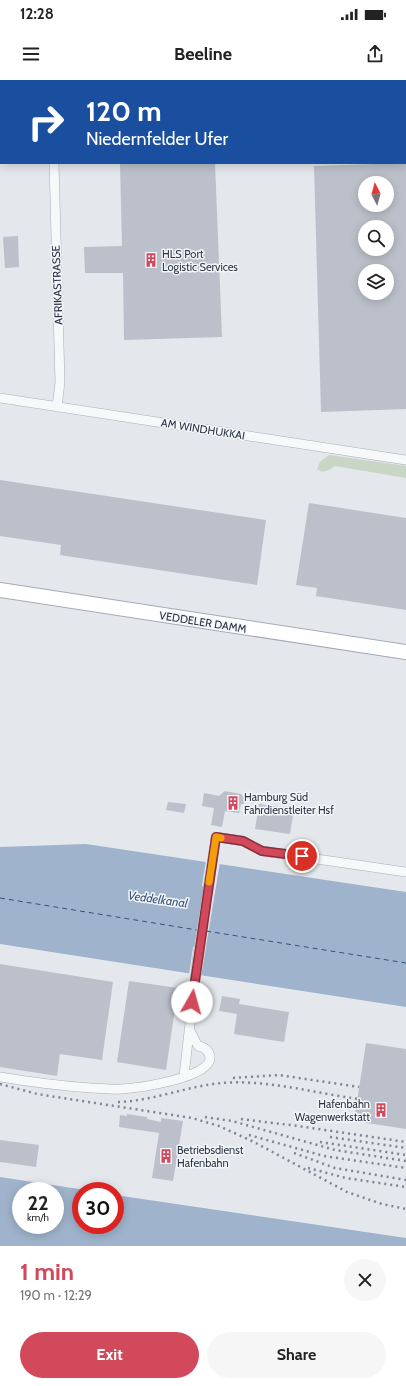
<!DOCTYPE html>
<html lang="en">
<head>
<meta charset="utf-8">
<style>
  :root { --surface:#fff; --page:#f6f6f6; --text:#222; --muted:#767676; --accent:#d1495b }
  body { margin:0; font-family:Cabin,sans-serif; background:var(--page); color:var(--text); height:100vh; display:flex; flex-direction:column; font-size:15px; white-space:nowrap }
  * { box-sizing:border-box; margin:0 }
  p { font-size:13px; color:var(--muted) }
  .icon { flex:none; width:22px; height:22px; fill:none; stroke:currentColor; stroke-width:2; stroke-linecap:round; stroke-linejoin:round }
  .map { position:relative; height:1166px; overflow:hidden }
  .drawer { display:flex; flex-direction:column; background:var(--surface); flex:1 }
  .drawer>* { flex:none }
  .hud { position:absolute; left:0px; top:0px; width:406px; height:84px; box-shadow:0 2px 10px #0003; background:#1a4fa0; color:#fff; overflow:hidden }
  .needle { width:26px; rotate:354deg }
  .fabs { position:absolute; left:358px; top:96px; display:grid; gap:8px }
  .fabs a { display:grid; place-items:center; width:36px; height:36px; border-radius:50%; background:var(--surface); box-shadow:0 2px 10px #0003; font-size:20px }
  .speed { position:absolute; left:12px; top:1102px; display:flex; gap:8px; font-size:20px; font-weight:700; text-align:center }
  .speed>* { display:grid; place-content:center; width:52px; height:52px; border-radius:50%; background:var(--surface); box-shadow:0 2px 10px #0003; line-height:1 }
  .speed small { font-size:10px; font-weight:400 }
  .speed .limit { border:6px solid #d22; background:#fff; color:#111 }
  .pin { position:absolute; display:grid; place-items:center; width:34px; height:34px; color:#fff; margin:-17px; border:2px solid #fff; border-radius:50%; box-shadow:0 1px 4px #0007 }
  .me { position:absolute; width:44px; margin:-22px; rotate:7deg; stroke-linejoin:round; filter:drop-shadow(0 0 3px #0008) }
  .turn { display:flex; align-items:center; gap:14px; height:84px; padding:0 20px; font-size:18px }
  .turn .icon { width:52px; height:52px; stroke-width:2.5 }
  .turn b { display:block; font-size:28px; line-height:34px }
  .round { display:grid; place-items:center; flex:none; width:42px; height:42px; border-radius:21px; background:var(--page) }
  .summary { display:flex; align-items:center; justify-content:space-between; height:68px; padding:0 20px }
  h1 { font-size:24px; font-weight:700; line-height:30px; color:var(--accent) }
  .primary-button { display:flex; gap:8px; margin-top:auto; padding:8px 20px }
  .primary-button a { flex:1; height:46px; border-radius:24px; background:var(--accent); color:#fff; font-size:16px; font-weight:700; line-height:46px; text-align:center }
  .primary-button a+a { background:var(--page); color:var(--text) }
  .status { display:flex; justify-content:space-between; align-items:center; height:28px; padding:0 20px; background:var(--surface); direction:ltr }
  .status svg { height:11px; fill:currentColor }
  header { display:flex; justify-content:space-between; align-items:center; height:52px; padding:0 20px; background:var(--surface); font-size:18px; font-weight:700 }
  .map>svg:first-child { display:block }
</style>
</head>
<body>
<div class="status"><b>12:28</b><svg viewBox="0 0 49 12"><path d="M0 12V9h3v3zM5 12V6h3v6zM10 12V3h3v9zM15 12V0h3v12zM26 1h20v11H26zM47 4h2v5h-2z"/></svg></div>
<header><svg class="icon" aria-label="menu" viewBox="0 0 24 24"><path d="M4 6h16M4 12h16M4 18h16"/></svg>Beeline<svg class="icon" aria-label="share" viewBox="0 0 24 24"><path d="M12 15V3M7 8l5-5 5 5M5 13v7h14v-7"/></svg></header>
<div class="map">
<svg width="406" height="1166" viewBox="0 0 406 1166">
  <rect width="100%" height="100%" fill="#e4e7ec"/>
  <path fill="#c9d6c5" d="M329,375l77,11v12l-71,-12 -6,4 -7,2 -5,-3 3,-7z"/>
  <path fill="#9fb4cc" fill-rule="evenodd" d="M86,764l320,48v115l-406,-63v-97z
    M0,1097l92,14h-11v34h34v-30l291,43v8h-406zM21,1111h34v34h-34z"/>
  <path fill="#e4e7ec" d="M206,780l14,2 -19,115 -12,-2 4,-28h4l9,-60 -4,-1z"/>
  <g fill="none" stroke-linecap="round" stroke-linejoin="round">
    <path stroke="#34527a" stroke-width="1" stroke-dasharray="5 4" stroke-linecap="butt" d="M0,818l197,32
      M206,851l200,32"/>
  </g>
  <path fill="#bbc0ca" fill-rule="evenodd" d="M120,83h95l7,174 -98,3 -1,-67h-38l-1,-26 38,-1z
    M406,83v246l-85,3 -7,-246zM365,103h22v22h-22zM365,147h22v22h-22zM365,191h22v22h-22z
    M18,156l1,31 -14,1 -2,-31z
    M0,400l266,40 -9,65 -197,-30 1,-10 -61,-9z
    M309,423l97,15v92l-90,-14 1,-8 -21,-3z
    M225,711l16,3 4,5 -1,5h-3l-2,9 -14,-2 -3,16 -11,-2 3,-17 -12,-2 2,-13 15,3z
    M168,722l18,2 -2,9 -18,-3z
    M259,724l35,5 -4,25 -35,-5z
    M0,884l113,18 -11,78 -42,-6 -3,22 -57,-9z
    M129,901l49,7 -12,82 -49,-8z
    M222,916l18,3 -1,5 50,8 -5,30 -50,-8 3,-20 -18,-3z
    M366,963l40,6v80l-52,-8z
    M127,1034l20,3v2l14,3v-4l22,3 -10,60 -21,-3 7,-45 -40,-6 1,-12 7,1z
    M0,1060l39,5 -3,22 -36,-5z"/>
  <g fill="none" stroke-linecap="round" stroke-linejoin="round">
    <defs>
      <path id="minor" d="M51,0v1
        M54,83l6,219 -3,25
        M0,318l406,62
        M184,996l14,-123 18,-116 27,4 19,10 144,21
        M0,997c30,5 60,9 91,11 9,0 20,2 30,1 17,-1 91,-11 89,-32 -1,-7 -6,-10 -12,-11l-9,-17"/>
      <path id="primary" d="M0,510l406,62"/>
    </defs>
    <use href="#minor" stroke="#a9aeb7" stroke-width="10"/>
    <use href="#primary" stroke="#a3abb8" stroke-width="16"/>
    <use href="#minor" stroke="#f7f8fa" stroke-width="9"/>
    <use href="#primary" stroke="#fff" stroke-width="14"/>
    <path stroke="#7d8696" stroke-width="2.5" stroke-dasharray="2 4" stroke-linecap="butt" d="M233,998l46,-3 80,12
      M0,1004l37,10 155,24 27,8 35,16 93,50 35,12 24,5
      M118,1022c35,-1 69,-16 104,-19 42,-4 93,10 136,16
      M205,1037l27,4 103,29 71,11
      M241,1039l57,7 108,16
      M249,1055l75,21 82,12
      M330,1057l76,11
      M320,1062l86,13
      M294,1073l41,15 71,12
      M308,1088l38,10 60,9"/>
  </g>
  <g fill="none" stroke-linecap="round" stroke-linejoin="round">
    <defs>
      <path id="route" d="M192,922l24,-165 27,4 19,10 40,5"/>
    </defs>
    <use href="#route" stroke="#882f3b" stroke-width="10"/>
    <use href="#route" stroke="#d1495b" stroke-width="7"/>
    <path stroke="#f59e0b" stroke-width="7" d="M209,802l7,-45 5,1"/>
  </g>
  <defs>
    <symbol id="building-bare" viewBox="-9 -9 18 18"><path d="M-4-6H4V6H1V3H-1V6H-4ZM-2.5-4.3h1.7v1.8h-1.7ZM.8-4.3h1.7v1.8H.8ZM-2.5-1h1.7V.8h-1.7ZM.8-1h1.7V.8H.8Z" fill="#d1495b" stroke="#f4f6f9" stroke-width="2.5" paint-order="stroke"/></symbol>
  </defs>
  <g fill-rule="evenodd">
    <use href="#building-bare" x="141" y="170" width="20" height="20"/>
    <use href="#building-bare" x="223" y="713" width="20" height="20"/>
    <use href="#building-bare" x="371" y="1020" width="20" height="20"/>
    <use href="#building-bare" x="156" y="1066" width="20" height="20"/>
  </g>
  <g text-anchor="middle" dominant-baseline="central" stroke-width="3" stroke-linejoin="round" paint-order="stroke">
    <g font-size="11" fill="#2b3445" stroke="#f4f6f9" text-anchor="start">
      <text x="162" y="174">HLS Port<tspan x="162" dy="13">Logistic Services</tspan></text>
      <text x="244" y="717">Hamburg Süd<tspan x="244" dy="13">Fahrdienstleiter Hsf</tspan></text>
      <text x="370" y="1024" text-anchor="end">Hafenbahn<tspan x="370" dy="13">Wagenwerkstatt</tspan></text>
      <text x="177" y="1070">Betriebsdienst<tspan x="177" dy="13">Hafenbahn</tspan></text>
    </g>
    <g font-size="11" fill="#2b3445" stroke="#f4f6f9">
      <text transform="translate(57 205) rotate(-92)">AFRIKASTRASSE</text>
      <text transform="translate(203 349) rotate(9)">AM WINDHUKKAI</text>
      <text transform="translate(203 542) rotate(9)">VEDDELER DAMM</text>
    </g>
    <g font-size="12" font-style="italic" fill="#34527a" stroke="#f4f6f9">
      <text transform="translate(158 819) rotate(8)">Veddelkanal</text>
    </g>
  </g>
</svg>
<div class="fabs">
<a><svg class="needle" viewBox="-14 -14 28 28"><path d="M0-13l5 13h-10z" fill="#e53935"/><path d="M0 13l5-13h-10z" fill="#767676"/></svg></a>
<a><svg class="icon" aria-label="search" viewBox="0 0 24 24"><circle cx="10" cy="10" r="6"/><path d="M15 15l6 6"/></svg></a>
<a><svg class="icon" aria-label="layers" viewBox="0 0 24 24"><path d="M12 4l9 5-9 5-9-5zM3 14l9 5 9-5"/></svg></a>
</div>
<div class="speed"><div>22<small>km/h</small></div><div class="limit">30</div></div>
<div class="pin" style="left:302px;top:776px;background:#d93025"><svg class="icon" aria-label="arrive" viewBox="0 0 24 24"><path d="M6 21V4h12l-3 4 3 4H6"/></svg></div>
<svg class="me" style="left:192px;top:922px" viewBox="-20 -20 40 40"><circle r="19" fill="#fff"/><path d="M0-13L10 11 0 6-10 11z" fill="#d1495b"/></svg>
<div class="hud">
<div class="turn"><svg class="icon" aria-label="right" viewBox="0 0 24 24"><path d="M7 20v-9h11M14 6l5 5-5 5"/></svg><div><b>120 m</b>Niedernfelder Ufer</div></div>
</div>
</div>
<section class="drawer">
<div class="summary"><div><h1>1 min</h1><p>190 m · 12:29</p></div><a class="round"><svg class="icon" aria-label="close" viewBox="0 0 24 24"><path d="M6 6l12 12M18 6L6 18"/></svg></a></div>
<div class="primary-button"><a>Exit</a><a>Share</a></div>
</section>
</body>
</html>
